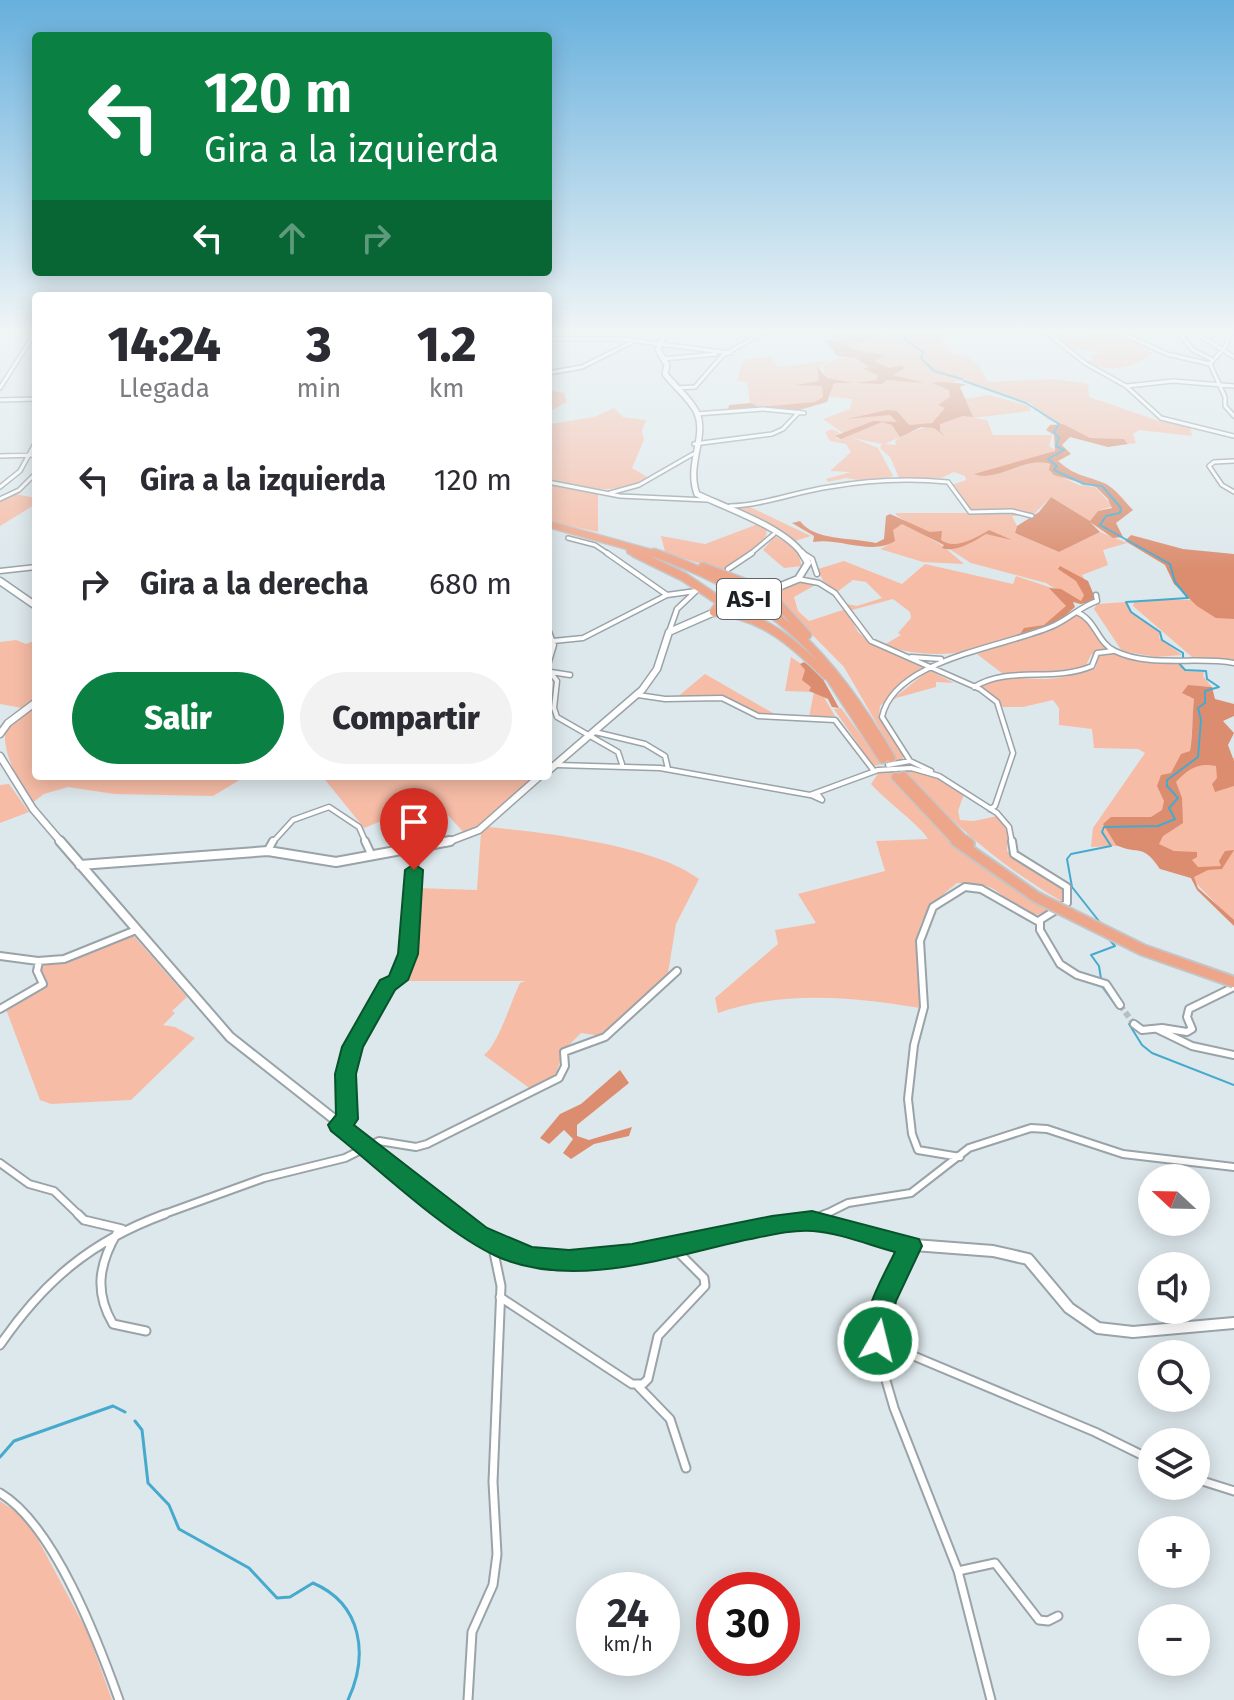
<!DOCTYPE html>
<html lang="es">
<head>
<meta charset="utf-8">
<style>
  :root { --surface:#fff; --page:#f2f2f3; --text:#2b2b33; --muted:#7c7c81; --accent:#0b8043 }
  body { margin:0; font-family:"Fira Sans",sans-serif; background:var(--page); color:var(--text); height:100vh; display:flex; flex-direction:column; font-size:30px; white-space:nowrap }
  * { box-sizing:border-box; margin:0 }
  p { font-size:26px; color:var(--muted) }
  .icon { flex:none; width:44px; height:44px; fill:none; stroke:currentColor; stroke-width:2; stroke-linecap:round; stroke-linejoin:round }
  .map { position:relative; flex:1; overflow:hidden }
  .panel { position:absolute; left:32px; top:292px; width:520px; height:488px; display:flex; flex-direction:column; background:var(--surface); border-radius:8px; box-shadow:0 4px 20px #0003 }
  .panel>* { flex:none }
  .top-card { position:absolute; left:32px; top:32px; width:520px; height:244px; border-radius:8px; box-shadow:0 4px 20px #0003; background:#0b8043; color:#fff; overflow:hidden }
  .needle { width:52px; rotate:292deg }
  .buttons { position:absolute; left:1138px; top:1164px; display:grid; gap:16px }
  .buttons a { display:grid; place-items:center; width:72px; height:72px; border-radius:50%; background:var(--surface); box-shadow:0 4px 20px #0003; font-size:40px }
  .speed { position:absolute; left:576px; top:1572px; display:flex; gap:16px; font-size:40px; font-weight:700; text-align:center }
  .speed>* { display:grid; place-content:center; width:104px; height:104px; border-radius:50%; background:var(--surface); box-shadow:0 4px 20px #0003; line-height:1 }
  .speed small { font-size:20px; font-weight:400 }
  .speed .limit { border:12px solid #d22; background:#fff; color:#111 }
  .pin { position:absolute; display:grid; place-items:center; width:68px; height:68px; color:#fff; margin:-82px -34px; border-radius:50% 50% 50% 0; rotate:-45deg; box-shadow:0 0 8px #0007 }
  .pin .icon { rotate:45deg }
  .me { position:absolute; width:88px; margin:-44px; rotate:8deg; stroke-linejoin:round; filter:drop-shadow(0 0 6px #0008) }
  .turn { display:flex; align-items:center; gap:28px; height:168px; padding:0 40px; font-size:36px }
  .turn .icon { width:104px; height:104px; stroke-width:2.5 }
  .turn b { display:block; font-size:56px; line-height:68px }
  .lanes { display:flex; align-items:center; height:76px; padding:0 40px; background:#0003; justify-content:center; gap:40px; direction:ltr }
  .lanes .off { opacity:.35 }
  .eta { display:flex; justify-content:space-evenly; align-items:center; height:136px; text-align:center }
  .eta b { font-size:48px; font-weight:800; line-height:56px }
  .primary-button { display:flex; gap:16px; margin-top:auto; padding:16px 40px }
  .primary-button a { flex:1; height:92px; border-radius:48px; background:var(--accent); color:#fff; font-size:32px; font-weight:800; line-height:92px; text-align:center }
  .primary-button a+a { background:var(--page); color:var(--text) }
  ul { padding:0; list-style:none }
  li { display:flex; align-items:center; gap:24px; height:104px; padding:0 40px }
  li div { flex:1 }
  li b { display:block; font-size:30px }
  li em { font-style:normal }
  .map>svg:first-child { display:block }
</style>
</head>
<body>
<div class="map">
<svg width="1234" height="1700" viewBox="0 0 1234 1700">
  <rect width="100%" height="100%" fill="#dde8ec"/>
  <path fill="#f6bca6" d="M826,333l59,3 1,-3h51l17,22c21,1 26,10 34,27l65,-3 35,5 1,13 67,23 34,6 2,10 -53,-6 -6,4 3,9 -8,1 -4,-5 -34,-1 -43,-19 -17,-16 -71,-23 -13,6 6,4 -1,23 -66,31 11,1 -1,-4 6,-5 46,-17 10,-8 -1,-11 34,-5 39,11 2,5 -57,7 13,2 6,15h59l-3,11 6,4 -15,9 10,6v7l29,13 16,2 18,19 -15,5 -8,10 -39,-24 -18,18 -21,1 5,10 -2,7 44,19 41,-20 27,11 -24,7 5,15 -26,10 13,24 -16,5 -33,-21 -75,-20 -75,-48v-2h75l-19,-28 14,-5 -1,-4 -11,-4 -13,6h-42l-9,-21 -10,-9 2,-4 -29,-6 25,10 15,28 -23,6 -24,-4 -18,4 -2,-3 25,-7 -21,-1 21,-19 -5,-8 -16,-3 -5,-9 7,-3 8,4 -4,3 1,3 10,-3 -24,-17 27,-10 2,-10 -22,-2 -7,-31c35,-23 47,11 80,12l-18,-4z
    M1090,333h30l32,20c-15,15 -47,21 -65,9l7,-2 -5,-5 13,-2 -33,-6 -15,-12 36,3z
    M771,356l7,11 52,-7 -10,6 3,31 -9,9 -51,2 -13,-5 -3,-21 -10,-1 6,-21z
    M548,390l16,3 3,9 -17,9 1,13 43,-7 20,-9 9,9 23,3 -4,11 2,9 -12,28 17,10c-36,18 -63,11 -101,2z
    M548,483l50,11v38l-50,-11z
    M15,494l21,4v6l-36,22v-25z
    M736,507h14l61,29 -16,5z
    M899,520l44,26 21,18 -41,-2 -43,-13 11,-6 2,-15z
    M758,524l9,6 -2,11 -43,30 -57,-19 -4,-16 44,8z
    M775,536l21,12 6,18 -18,2 -21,-18z
    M844,561l58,23 23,-20 88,20 3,-8 36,12 20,16c-41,45 -132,62 -188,41l17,-10 -3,-2 13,-15 -1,-6 -17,-13 -41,11 -5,-6 10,2 25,-8 -16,-16 -13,-2 -16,12 -14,-11 -5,-12z
    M803,582l14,2 -23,13 4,14 11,10 37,-12 12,23 11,10 56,25 -45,39 -1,9 26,39 -3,6 -29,6 -39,-57 7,-1 38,52 17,-3 -52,-90 -65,-66 -3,-9z
    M1152,600h39l21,13 22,6v45l-42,-7 -59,-51 1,-4z
    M1126,602l5,10 29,20 -1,6 23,17 -26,2 -34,-6 -28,-42 3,-5z
    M1076,613l21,17 9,19 -15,6 -7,14 -38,7 -43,-2 -26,-20 80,-27z
    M16,640l10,4 10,-4v57l-14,11 -22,-4v-62z
    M1105,653l72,8 7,10 20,1 -1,4 9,11 -10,-1 -15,10 7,3c-1,18 -2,34 -4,52l44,7v164l-43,-44 -32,-10c-13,-30 -39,-21 -68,-21l2,-19 52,-75 -7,-4 -44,-1 -2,-19 -33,-4v-17l-6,-8 -30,7h-20l-24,-20c20,-15 44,-7 68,-8 15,-1 35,-6 49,-11l1,-13z
    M791,657l16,11 28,48 -26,1 5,-25 -29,-1z
    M929,670l25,13 -18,-1v5l-40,11 -13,9z
    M705,674l73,42 -21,-2 -32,-17 -49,1z
    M36,704v72h210l-33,20 -99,-2 -46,-7 -24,7 -12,9c-12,-19 -32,-52 -26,-75 8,-9 21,-17 30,-24z
    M904,768l37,11 23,15 -6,17 2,9 14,1 23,-5 11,16 -1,19 58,38v9l-4,3c-63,-37 -103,-73 -153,-125l-16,1 68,74 92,60c-25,11 -37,-7 -57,-21 -10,-7 -26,-7 -38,-7 -56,43 -37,63 -37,125 -67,-11 -136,-18 -202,5l-3,-15 63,-54 -3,-14 41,-7 -18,-29 87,-23 -9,-30 52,-2c-8,-14 -42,-38 -57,-55l8,-12z
    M322,776h213l-46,44 -23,15 -32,-35 -70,28z
    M9,784l20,28 -29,11v-38z
    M489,827c58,6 164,18 210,52l-23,45 -9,55 -66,57 -20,-3 -18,18c-9,28 -2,23 -31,39l-48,-35c14,-10 27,-54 36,-72l6,-2h-123l9,-29 4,-64 61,2 4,-58z
    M132,934l55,63 -15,14 3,2 -12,12 12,2 20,11 -64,62 -80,4 -11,-4 -34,-91 42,-24 -7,-16 1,-7 39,-5z
    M0,1501l27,18 61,114 24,67h-112z"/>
  <path fill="#dc8d6f" d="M866,336h8l-27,10c16,9 24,5 39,10l-12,5 15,7 13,-3 3,3 -12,7 32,8 -38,-3 -5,4 -25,-1 20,-3 1,-5 -15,-6 6,-2 -14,-9 -18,-2 -12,-16 26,2z
    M818,368l9,10 26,5h-19l-7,19 -31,9 -68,-1 1,-5 22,-2 8,4 56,-5 8,-5 -1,-11 -27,-1 24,-4z
    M941,382l25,2 -6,3 13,30 -10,-1 -23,8v7l6,6 -12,-9 -13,-1 -21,10 -8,-12 -10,-3 -41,17 -6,-3 38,-15 24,1 -7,-7 -43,4 40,-9 10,1 12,14 23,-2 13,-15 -7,-3 12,-8 -1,-7 -17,-7z
    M1063,424l27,14 34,1 4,5 -20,3 -38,-10 -8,8 9,9 -13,7c19,16 24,13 46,22 11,5 20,18 29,27l-17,13 7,14 -10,1 -23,-16 10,10 -41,20 -44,-19 2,-7 22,-14 12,-15 39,24 8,-10 14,-3 -4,-9 -12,-12 -42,-12 -5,-5 1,-6c-24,-9 -52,19 -76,10l81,-23 -1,-16 -8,-5 4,-5z
    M890,514l40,18 12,-1 -1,9c13,10 33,-1 48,-10l23,10 -26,-6c-13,8 -31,19 -44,14l2,-3 -42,-21 -9,6 2,11c-23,15 -56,-4 -82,1l1,-6 -22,-13 8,-2c15,20 49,16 76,22l8,-4 2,-23z
    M1131,535l52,14 51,5v65l-18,-1 -19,-12 -23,-22 -9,-19 -40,-24z
    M1060,566l28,15 8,19 -15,4 -8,-2 2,5 -16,14 -39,13 4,-6 20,-3 22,-19 -17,-18 12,1 20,12 3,-6 -8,-14 -18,-12z
    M804,662l15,10 20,36 -7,-1 -4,-8 -19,-8 2,-4 -9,-7 3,-10 -5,-6z
    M1188,685l24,2 3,12 19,5v12l-11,5 11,12 -6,12 6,16v25l-19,6 -3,-8 5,-6 -1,-12c-18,-4 -28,3 -40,16l6,16 1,25 -20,13 -4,8 15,7 23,1v5l-5,3 6,7 23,-1 -2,-5 6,-10 9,-1 -12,19 -14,1 -14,7 4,11 36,32v6l-37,-36 -6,-12 -31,-9c-18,-27 -21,-13 -44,-24l-13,-21 8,-7h40l11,-7 2,-9 -7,-15 4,-11 10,-2 10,-19 9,-3c3,-17 2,-34 4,-52l-12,-6z
    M620,1070l9,13 -52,42v11l12,4 43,-13 -3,9 -35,8 -23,15 -8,-6 10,-14 -9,-9 -15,14 -9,-6 20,-24 21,-10z"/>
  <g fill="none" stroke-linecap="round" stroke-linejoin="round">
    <path stroke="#45aacd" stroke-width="2" d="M904,333l1,7 18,12 -2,6 13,13 28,8
      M964,381l62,22 33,21 -5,8 5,6 -3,8 8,4 -16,9 9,7 -3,4 30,14 18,2 19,22 -1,5 -14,3 -6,9 70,39 5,18 13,16 -62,4 5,10 29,20 2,8 21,13v6
      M1102,925l-30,-38 -5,-28 4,-5 40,-8 -9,-14 2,-5 54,-1 17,-7 -6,-11 9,-10 -11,-12v-6l31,-23 3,-37 -3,-12 7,-5v-12l14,-4 -12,-8 -1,-8 -21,-1 -7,-8
      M1101,979l-2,-13 -8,-11 24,-9 -7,-8
      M1101,985l16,22
      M1129,1024l13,21 10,8 82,32"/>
    <path stroke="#45aacd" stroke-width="3" d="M135,1421l7,9 6,53 21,22 10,24 70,39 28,30 13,-1 23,-14c49,21 56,72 35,117
      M0,1457l14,-16 99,-35 12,6"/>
    <path stroke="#b6c0c4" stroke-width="6" stroke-dasharray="6 3" stroke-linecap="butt" d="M1120,1005l14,19"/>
    <defs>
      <path id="street-far3" d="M1048,333l37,30 41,23 35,32 73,18
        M1121,333l46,21 43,10
        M1179,333l14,17 18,9
        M1196,333l38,24
        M1230,333l-4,13 -16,18 15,33v9l9,10
        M548,339h74l108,14
        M663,359l53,-5
        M548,373l34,-6 52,-26
        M1127,386l46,-5 61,5
        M0,388l35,-55
        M676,388l19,-1 27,-31 40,-23
        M0,400l36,-1
        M696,414l67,-5 41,4
        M694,444l78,-10 11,-5 16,-17
        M0,456l36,-1
        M1234,461l-20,1 -5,4 13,19 12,7
        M548,482l72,14 87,4
        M0,487l20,-16 16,-29
        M610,493l29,-8 54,-31
        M0,499l19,-9 17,-17
        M730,506c34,-1 65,-14 99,-19 39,-7 79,-9 119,-5l22,30 42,-1 20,5
        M568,538l27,7 15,10
        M749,555l25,-21"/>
      <path id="street-far2" d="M607,553l60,42
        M804,554l8,5 5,15
        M728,569l24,-16
        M0,571l36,-4
        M798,579l21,4 16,10 36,48 109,48 17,13 16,51 -18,53 -5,3
        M1076,612c20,7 21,31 39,39 35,17 81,5 119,12
        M548,629l6,16 -6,20
        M553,641l30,-3 84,-43 29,-4 -19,18 -8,23
        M911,657l30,2
        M548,669l9,12 -3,27 3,9 61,35 4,12
        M551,672l19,3
        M974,687c36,-22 79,-4 118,-21l5,-13 16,-2
        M638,695l27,4 57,-1 36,18 77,4 39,51
        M595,732l50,12 20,12 3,13
        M910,761l-28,-44c12,-59 126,-70 173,-92 15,-7 25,-18 42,-24l-1,-6
        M557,765l103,3 150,27 68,-25 33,-2 28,8 58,37 12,14 3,16
        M888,765l22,-4 21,10
        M811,795l11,5 -5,-7
        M272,843l21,-23 36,-13 30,20 7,16"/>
      <path id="street-far1" d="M365,841l7,15
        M1012,841l2,13 53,33v16l-27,17v10l20,34 17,11 29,9 14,21
        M268,850l5,-9
        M0,956l38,5 26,-2 72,-29
        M0,1009l43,-25 -6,-13 2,-10
        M1134,1024l8,6 20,-2 25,4 5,-3 -5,-12 2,-8 45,-22
        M1157,1029l35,17 42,9
        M339,1125l8,-6c-3,-40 11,-119 51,-139l10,-26 8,-105
        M960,1157l-42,-7 -6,-16 -4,-35 6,-54 10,-38 -4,-66 13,-34 32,-20 16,2 58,33
        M0,1163l29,21 25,7 26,25
        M159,1216l105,-38 81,-20 34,-17 37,6 11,-3 132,-66 6,-12 -1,-14 41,-15 72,-66
        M822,1216l26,-13 63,-10 58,-45 62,-20 16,1 76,25 111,13"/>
      <path id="street" d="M78,1214l6,6 38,9
        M813,1220l13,-6
        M117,1233c-18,31 -23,59 -4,91l33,7
        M910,1246l-26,55 -6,52 16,55 64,163 33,129
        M500,1297l132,87h11l5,-5 10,-43 47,-50 -1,-8 -32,-32
        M878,1341l217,91 57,28
        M0,1345c44,-64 91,-104 165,-131
        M638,1386l32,33 16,49
        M1196,1479l38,12
        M0,1493c54,32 98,148 119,207
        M958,1571l37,-8 44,57 9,1 10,-5
        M468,1700l4,-68 21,-47 4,-31 -4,-72 8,-196 -9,-43"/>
      <path id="secondary-far3" d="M664,333l-6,17 9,15 -2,9c10,13 25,24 32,39 10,24 -11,52 0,81 29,14 89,34 106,61"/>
      <path id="secondary-far2" d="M0,581l36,25
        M764,593l34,-14 10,-16 -6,-10
        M0,734l8,-11 28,-21
        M0,756l33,53 29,34
        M548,771l94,-81 15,-21 12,-37 48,-21
        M445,843l34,-13 61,-54"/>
      <path id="secondary-far1" d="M60,841l170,196 227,179
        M80,865l188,-14 68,11 114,-21"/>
      <path id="secondary" d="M455,1214l37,29 40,14 60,2 220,-38 89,23 92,7 35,8 41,49 29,20 35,4 101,-9"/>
      <path id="highway-far2" d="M548,524l111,31
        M630,551l9,4"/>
      <path id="highway-far1" d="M635,553l49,24 34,23 2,4 -6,8
        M654,553c119,41 174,99 237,205
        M703,567l52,20h23l-5,11 34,37
        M714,612c46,0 81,32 112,63
        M824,668l59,91
        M903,776l64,67
        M896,777l62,66"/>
      <path id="highway" d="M956,841l80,56
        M965,841l4,3"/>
    </defs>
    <use href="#street-far3" stroke="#99a3a8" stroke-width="6"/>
    <use href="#street-far2" stroke="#99a3a8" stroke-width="7"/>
    <use href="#street-far1" stroke="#99a3a8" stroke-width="10"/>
    <use href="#street" stroke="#99a3a8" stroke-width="11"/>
    <use href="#secondary-far3" stroke="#99a3a8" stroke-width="8"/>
    <use href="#secondary-far2" stroke="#99a3a8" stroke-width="9"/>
    <use href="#secondary-far1" stroke="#99a3a8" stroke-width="12"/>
    <use href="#secondary" stroke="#99a3a8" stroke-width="14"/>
    <use href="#highway-far2" stroke="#c4c5c6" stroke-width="9"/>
    <use href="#highway-far1" stroke="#c4c5c6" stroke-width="11"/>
    <use href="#highway" stroke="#c4c5c6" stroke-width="14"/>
    <use href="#street-far3" stroke="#fff" stroke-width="3"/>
    <use href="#street-far2" stroke="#fff" stroke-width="4"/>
    <use href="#street-far1" stroke="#fff" stroke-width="6"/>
    <use href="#street" stroke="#fff" stroke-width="7"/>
    <use href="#secondary-far3" stroke="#fff" stroke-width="5"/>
    <use href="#secondary-far2" stroke="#fff" stroke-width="6"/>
    <use href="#secondary-far1" stroke="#fff" stroke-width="8"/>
    <use href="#secondary" stroke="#fff" stroke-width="10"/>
    <use href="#highway-far2" stroke="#eea68b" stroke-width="6"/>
    <use href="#highway-far1" stroke="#eea68b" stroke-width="8"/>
    <use href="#highway" stroke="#eea68b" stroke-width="10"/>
    <defs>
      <path id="secondary-bridge" d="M729,607l35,-14"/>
      <path id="highway-bridge" d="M1036,897l107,53 91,32"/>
    </defs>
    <use href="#secondary-bridge" stroke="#99a3a8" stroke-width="9" stroke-linecap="butt"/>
    <use href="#highway-bridge" stroke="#c4c5c6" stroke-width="14" stroke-linecap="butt"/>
    <use href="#secondary-bridge" stroke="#fff" stroke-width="6"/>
    <use href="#highway-bridge" stroke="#eea68b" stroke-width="10"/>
  </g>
  <linearGradient id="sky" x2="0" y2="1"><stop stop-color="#67b0dd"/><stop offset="0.58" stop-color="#f0f5f6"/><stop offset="1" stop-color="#f0f5f6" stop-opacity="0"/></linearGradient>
  <rect width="1234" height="571" fill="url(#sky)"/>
  <path fill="#0b8043" stroke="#07532c" stroke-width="2" d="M414,864l9,6 -5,84 -10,26 -13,10 -32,57 -7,27 2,45 -4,6 133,103 45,19 37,3 63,-6 140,-28 40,-5 107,28 3,7 -26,55 -9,48 -9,3 -9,-3c-13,-30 14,-71 26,-97 -26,-7 -55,-19 -82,-21 -23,-2 -50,6 -72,10 -76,17 -170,49 -245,15 -52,-24 -118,-88 -165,-125l-3,-6 8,-10 -1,-41 7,-27 38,-67 9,-4 9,-22 7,-84z"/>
  <g text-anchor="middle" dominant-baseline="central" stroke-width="8" stroke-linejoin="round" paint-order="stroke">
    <rect fill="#fff" stroke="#606364" stroke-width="2" x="717" y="579" width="64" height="40" rx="6"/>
    <g font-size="24" font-weight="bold" fill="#1c2022">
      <text x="749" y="599">AS-I</text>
    </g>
  </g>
</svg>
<div class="buttons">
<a><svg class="needle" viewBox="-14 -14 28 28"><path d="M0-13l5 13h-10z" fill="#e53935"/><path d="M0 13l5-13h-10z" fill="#7c7c81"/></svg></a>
<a><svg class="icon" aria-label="sound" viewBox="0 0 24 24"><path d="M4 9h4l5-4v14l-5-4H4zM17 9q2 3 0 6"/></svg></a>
<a><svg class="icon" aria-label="search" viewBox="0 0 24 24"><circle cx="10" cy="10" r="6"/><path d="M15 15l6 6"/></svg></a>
<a><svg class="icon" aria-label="layers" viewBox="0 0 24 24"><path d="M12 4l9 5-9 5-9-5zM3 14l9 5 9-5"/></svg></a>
<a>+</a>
<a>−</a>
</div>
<div class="speed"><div>24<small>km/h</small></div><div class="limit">30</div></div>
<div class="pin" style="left:414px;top:870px;background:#d93025"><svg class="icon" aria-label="arrive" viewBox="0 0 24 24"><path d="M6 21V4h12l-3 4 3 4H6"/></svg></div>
<svg class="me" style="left:878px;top:1341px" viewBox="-20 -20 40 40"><circle r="17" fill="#0b8043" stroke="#fff" stroke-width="3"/><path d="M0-11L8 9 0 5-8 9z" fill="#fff"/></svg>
<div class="top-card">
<div class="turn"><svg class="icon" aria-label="left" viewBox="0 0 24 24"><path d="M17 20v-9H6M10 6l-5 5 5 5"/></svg><div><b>120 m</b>Gira a la izquierda</div></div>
<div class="lanes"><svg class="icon" aria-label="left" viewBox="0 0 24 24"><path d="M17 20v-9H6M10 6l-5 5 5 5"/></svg><svg class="icon off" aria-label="ahead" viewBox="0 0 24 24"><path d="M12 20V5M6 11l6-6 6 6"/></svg><svg class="icon off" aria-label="right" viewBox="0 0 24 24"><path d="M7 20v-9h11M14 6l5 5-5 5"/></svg></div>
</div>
<section class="panel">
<div class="eta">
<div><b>14:24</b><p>Llegada</p></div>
<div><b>3</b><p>min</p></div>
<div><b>1.2</b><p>km</p></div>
</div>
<ul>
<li><svg class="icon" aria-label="left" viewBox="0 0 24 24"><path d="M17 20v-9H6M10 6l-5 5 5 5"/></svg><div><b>Gira a la izquierda</b></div><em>120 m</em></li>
<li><svg class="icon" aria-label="right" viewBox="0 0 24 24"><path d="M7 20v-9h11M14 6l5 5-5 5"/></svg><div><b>Gira a la derecha</b></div><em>680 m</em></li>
</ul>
<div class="primary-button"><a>Salir</a><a>Compartir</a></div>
</section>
</div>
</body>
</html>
